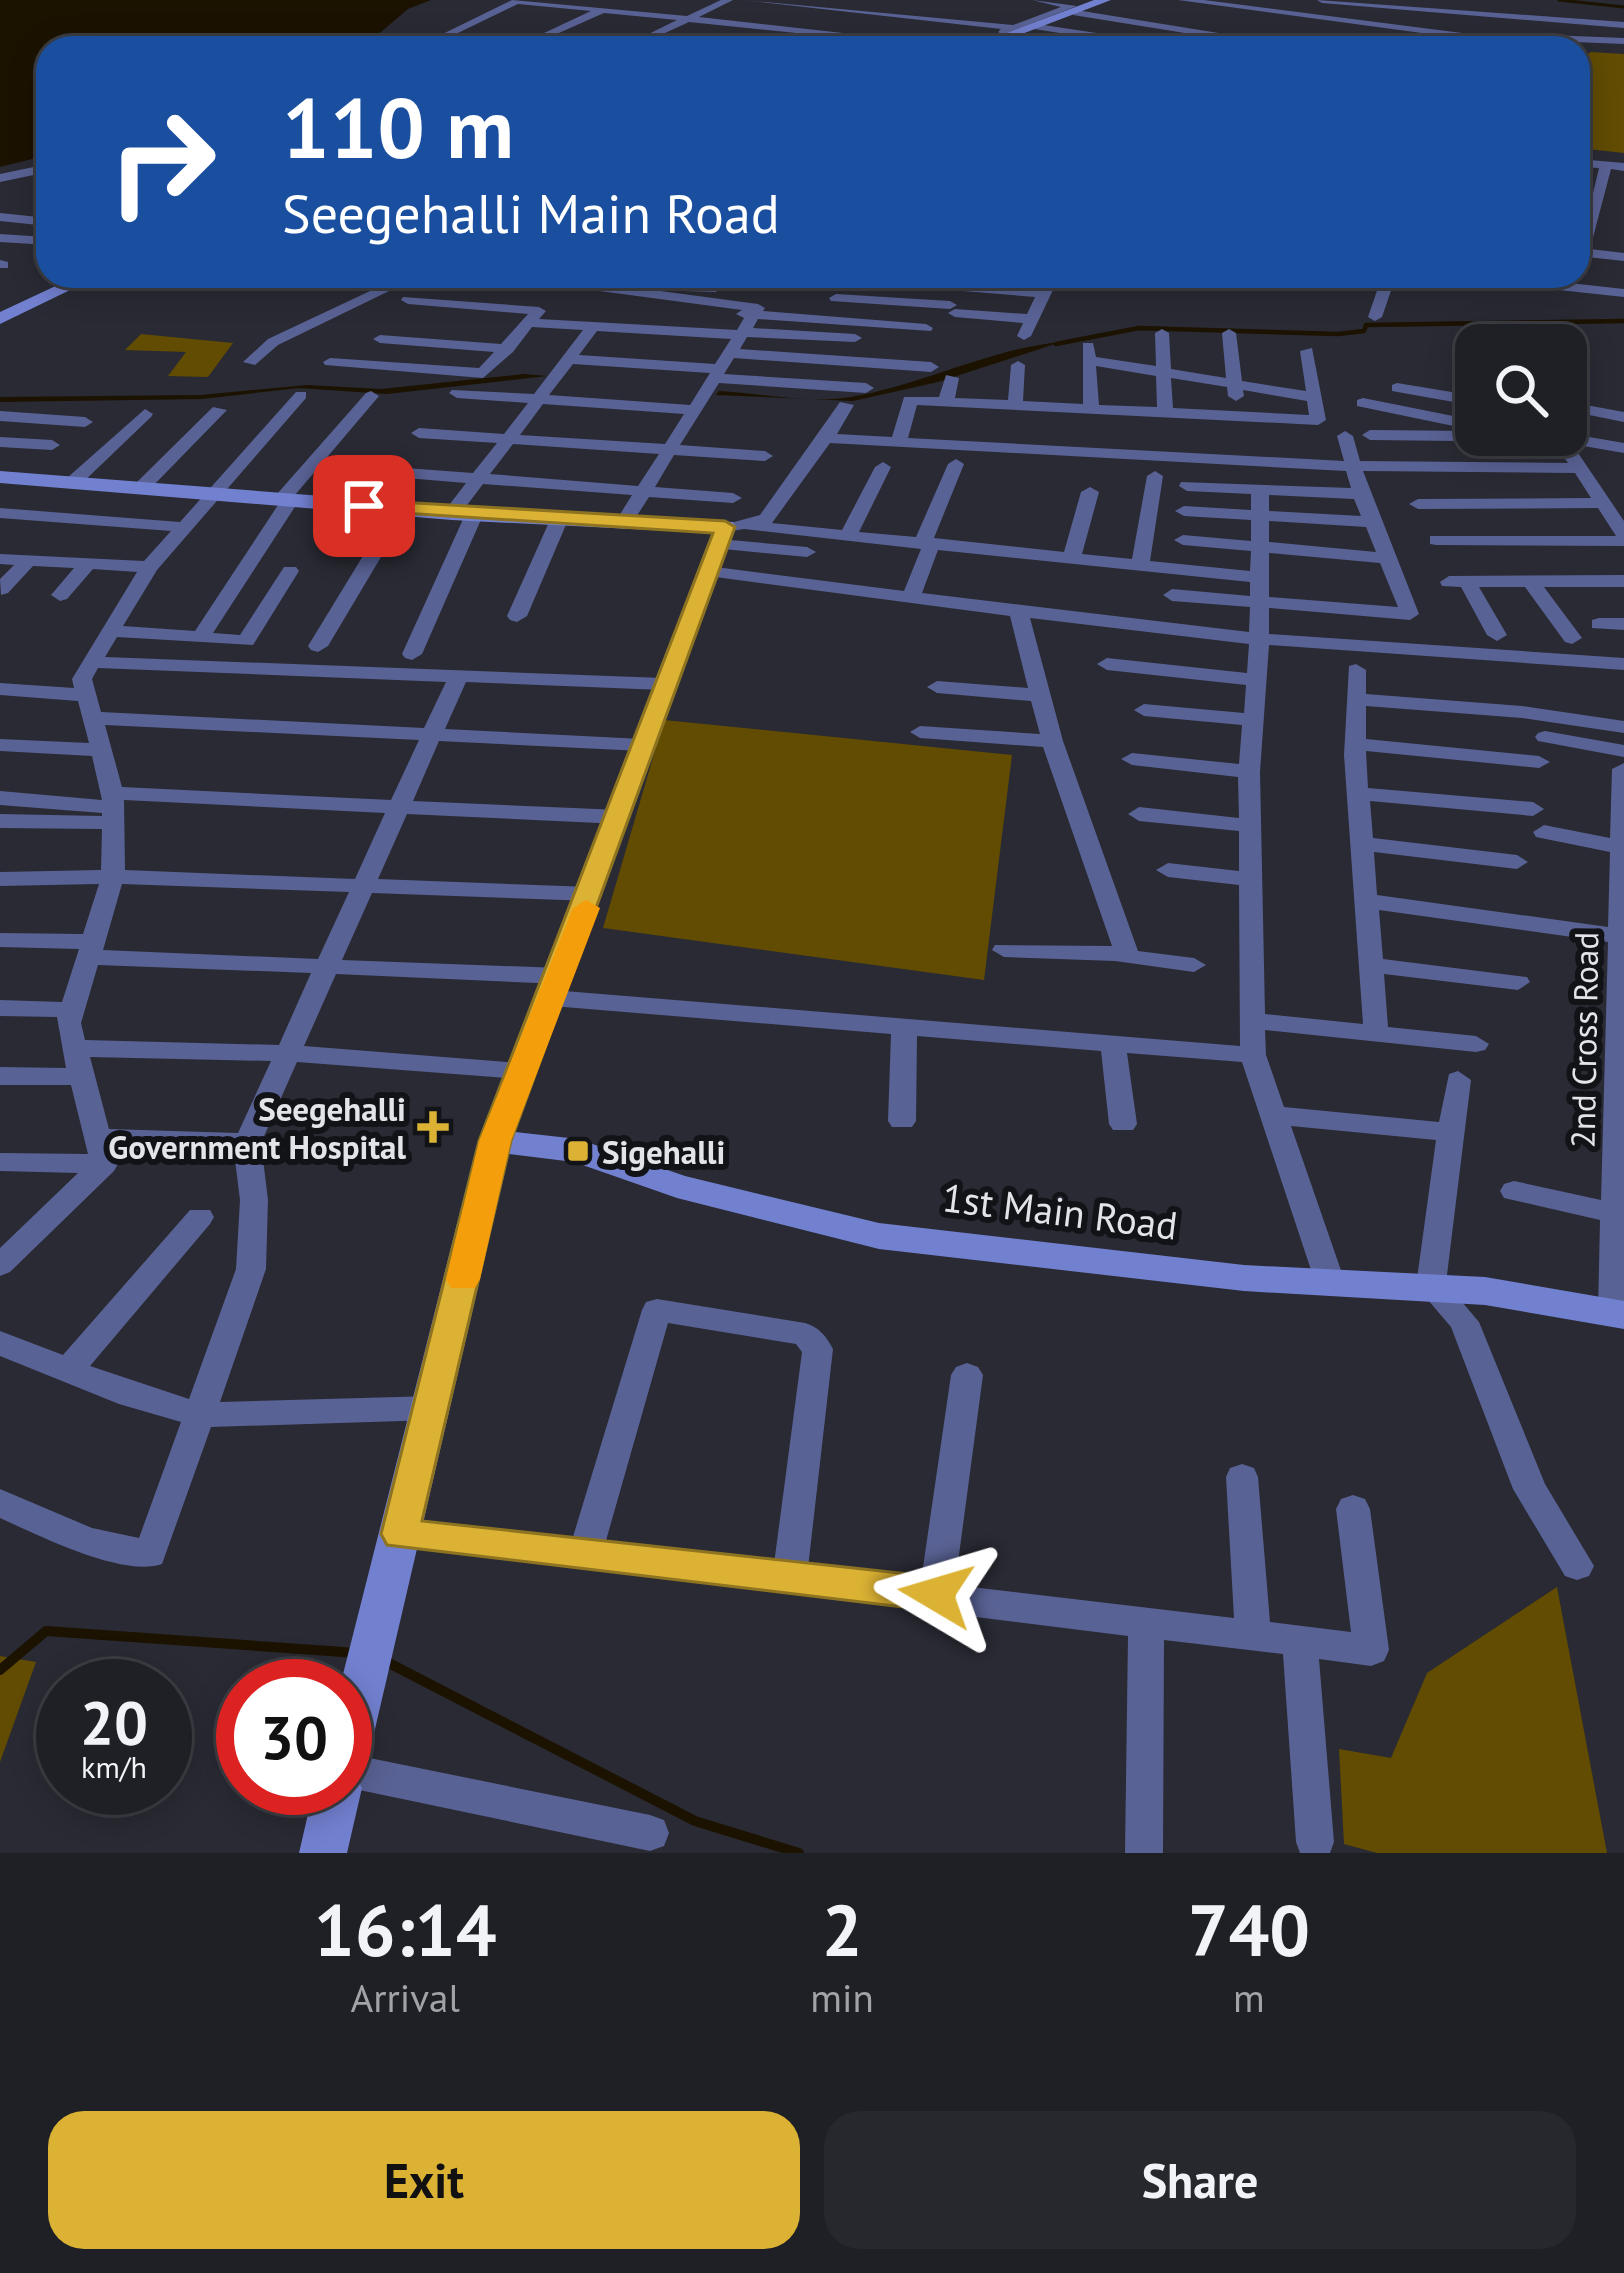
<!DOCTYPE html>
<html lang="en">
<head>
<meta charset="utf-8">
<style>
  :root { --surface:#1f2026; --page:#27282e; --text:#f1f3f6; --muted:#a1a3a7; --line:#3c3e43; --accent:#dbb233 }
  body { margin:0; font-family:"PT Sans",sans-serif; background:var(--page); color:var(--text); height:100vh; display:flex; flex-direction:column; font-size:45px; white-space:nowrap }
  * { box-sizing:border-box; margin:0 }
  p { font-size:39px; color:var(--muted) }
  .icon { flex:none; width:66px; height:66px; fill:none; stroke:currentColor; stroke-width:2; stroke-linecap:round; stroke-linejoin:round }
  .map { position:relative; height:1853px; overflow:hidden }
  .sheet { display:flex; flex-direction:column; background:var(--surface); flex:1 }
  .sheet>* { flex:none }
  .banner { position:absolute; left:36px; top:36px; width:1554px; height:252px; border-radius:36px; box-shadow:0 6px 30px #0003,0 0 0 3px var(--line); background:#1a4fa0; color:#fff; overflow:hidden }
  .tools { position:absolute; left:1455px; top:324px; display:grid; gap:24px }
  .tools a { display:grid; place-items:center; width:132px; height:132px; border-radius:24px; background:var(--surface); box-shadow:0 6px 30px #0003,0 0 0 3px var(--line); font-size:60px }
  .speed { position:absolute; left:36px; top:1659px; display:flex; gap:24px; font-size:60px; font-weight:700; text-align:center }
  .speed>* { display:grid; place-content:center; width:156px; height:156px; border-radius:50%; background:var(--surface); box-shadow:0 6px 30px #0003,0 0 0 3px var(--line); line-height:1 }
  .speed small { font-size:30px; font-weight:400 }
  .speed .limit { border:18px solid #d22; background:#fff; color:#111 }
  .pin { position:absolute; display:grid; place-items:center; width:102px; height:102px; color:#fff; margin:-51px; border-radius:24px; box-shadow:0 6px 18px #0006 }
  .me { position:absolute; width:132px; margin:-66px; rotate:277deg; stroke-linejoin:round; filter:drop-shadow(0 0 9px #0008) }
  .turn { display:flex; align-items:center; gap:42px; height:252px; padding:0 48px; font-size:54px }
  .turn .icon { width:156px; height:156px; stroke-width:2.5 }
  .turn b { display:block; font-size:84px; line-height:102px }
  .eta { display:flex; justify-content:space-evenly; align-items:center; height:204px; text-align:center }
  .eta b { font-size:72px; font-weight:700; line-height:84px }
  .cta { display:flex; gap:24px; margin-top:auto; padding:24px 48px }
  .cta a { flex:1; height:138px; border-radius:36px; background:var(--accent); color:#111; font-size:48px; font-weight:700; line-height:138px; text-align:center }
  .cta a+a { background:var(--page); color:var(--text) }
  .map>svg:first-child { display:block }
</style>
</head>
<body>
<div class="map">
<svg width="1624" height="1853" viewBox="0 0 1624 1853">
  <rect width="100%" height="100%" fill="#292a33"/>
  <path fill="#614c02" d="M1591,52l33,2v99l-46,-5v-88z
    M141,334l92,9 -25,34 -40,-1 18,-24 -61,-2z
    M664,720l348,35 -28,225 -381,-52z
    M1557,1587l50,266h-230l-33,-9 -5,-95 52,9 36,-85z
    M0,1656l36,6 -36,100z"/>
  <path fill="#1c1200" d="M0,0h431l-23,9 -46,39h-314v107l-48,12z
    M1061,342l-123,40 -85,19 -137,-6 3,-4c42,2 90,13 132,6 72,-12 138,-48 210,-55z
    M524,374l23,2 -160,18 -88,-6 -97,11 -202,3v-5l201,-2 106,-10 74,4z"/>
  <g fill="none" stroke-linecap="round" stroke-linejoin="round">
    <path stroke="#1c1200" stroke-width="3" d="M1559,0l65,7"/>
    <path stroke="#1c1200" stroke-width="4.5" d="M1056,344l83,-16 199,6 26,-3 2,-6 258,-4"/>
    <path stroke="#1c1200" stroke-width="10" d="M383,1660l312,161 104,32
      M0,1670l46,-39 311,22"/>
    <path fill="#596294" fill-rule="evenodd" d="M512,0l175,16 34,-16h12l-34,17 279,31h-34l-255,-26 -37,17 62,9 -72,-4 -22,4 57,-28 -73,-7 -79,35h-13l79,-37 -73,-7 -91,44h-13z
      M743,0l270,25 48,-18 -29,-7 45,6 -74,29 -5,-3 3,-3z
      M1178,0h26l321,41 24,-6 75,3v6l-75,-3 -24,6z
      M1317,0l307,22v6l-302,-25z
      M1076,10l155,25 5,3 -14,10h-12l12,-9 -149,-24z
      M1037,24l139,21 5,3h-25l-122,-19z
      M1578,159l46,4v8l-13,-2 -21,80 34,4v8l-46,-5 21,-88 -21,-1z
      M48,164v8l-48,10v-8z
      M0,213l48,5v8l-48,-5z
      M0,234l47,3 1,8 -48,-3z
      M0,260l8,2v6h-8z
      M402,276h18l-142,69 -23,20 -12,-3 25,-23z
      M510,276h38l210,28 7,4 -2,3 163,13 7,4 -2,3 -173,-12 -5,9 102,6 7,4 -7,4 -108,-5 -7,12 191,13 8,5 -8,5 -197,-14 -10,16 142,9 8,5 -8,5 -147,-10 -39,62 85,6 8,5 -8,5 -91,-6 -19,32 78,6 9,5 -9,5 -84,-6 -20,31 -6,1 -9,-5 18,-29 -149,-11 -25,33 -6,1 -9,-5 23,-30 -121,-10 -2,-4 8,-5 122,9 24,-30 -78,-5 -8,-5 8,-5 85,6 24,-31 -71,-5 -8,-5 3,-3 82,4 49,-64 -51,-3 -19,25 -30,26 -158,-13 -2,-3 7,-4 149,10 15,-16 -114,-9 -7,-4 7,-4 121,9 27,-30 -120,-10 -7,-4 2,-3 136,10 7,4 -7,8 198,11 7,-12 -8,-4 6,-4 -225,-30zM597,331l134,8 -16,25 -136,-9zM573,364l137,9 -20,32 -141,-10zM543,404l141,10 -19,30 -145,-9zM513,444l146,10 -21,32 -148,-12z
      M713,276h14l-11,16 -32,-1 -7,-4 7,-4 23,2z
      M820,276h56l158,13 -4,-4 7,-4 16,9 -22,46 -7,4 -7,-4 6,-13 -68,-6 -7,-4 7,-4 72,5 8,-17 -208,-17z
      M1382,276h14l-14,41 -7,4 -7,-4z
      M1460,276h45l119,13v8l-157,-17z
      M836,294l114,7 7,4 -7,4 -119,-8 -2,-3z
      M1162,329l7,4 2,36 55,9 -4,-45 7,-4 7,4 6,48 64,10 -6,-40 12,-3 14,72 -8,5 -401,-20 -9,33 436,23 -7,-25 8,-5 8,5 7,25 208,2 -14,-21 -184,-2 -8,-5 8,-5 106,1v4l90,-2 58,10v10l-52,-9 52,77v25l-188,-1 -6,-1v-8h186l-18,-28 -180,1 -9,-5 9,-5 173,-1 -16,-25 -212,-2 56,143 -9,6 -141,-12v26l355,24v12l-355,-25 -9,127 5,242 98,10 -19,-269 5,-89 7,-2 10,6v24l156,12 102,15v12l-102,-15 -156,-12v33l173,17 11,6 -11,6 -173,-17 2,37 165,14 11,7 -11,7 -163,-15 3,37 144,17 11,7 -11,7 -143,-17 3,43 231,32 2,-75 -74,-15 -3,-5 11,-7 66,13 2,-69 12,-6v558l-11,3 -11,-3 -4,-8 2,-93 -96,-22 -4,-7 4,-7 10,-3 87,19 7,-258 -229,-32 4,49 144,18 3,5 -12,8 -134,-16 4,53 88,9 13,8 -4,6 -9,2 -211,-22 1,25 18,52 155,15 10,-48 9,-3 13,9 -25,203 33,39 66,162 49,82 -5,10 -12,4 -12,-4 -52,-87 -62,-162 -35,-41 20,-146 -145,-14 54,156 -4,8 -11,3 -11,-3 -4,-8 -73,-220 -115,-9 10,71 -4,6h-20l-4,-6 -8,-73 -184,-15 -1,85 -4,6h-20l-4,-6 3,-87 -339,-28 -13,-8 13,-8 688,56 -1,-161 -71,-8 -12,-7 12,-7 71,8v-40l-100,-10 -11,-7 11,-7 100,11 -1,-41 -106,-12 -11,-6 11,-6 107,11 3,-39 -98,-9 -10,-6 10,-6 100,9 2,-28 -139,-15 -10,-6 10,-6 140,15 2,-29 -219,-26 33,123 75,210 56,7 12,7 -12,7 -79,-11 -111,-4 -12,-7 3,-5 117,1 -69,-199 -123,-9 -10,-6 10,-6 120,8 -9,-33 -94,-8 -10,-6 10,-6 91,7 -18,-72 -302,-40 -9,-5 9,-5 196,25 17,-42 -177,-20 -19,3 -9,-5 44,-12 80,-113 14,3 -17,29 55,3 12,-40h35l7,-22 13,3 -4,20 53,2 3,-35 7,-4 7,4 -2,36 60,3v-61h10l3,14 60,9 -1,-33zM1096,366l60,10 1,31 -58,-2zM1171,378l56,9 1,9 8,5 8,-5 -1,-6 64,11 2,14 -136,-7zM830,443l516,28 5,17 -170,-6 -2,4 8,5 64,3v16l-67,-4 -9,5 9,5 67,4v21l-68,-6 -9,5 9,5 68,6 -1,20 -100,-10 13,-85 -8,-5 -8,5 -15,83 -50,-5 17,-62 -9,-5 -9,5 -17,60 -130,-14 30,-74 -8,-5 -8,5 -32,73 -57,-5 32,-65 -8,-5 -8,5 -33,63 -70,-7zM1269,495l85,4 7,17 -92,-5zM1269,521l97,6 10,25 -107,-10zM938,550l312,32v14l-78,-7 -9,6 9,6 78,6 -1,25 -327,-39zM1269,553l111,10 18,44 -129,-10z
      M1397,383l79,13v10l-84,-15v-6z
      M371,391l8,5 -84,99 5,4 -87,134 27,2 44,-68h12l3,4 -46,74 -136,-8 -12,20 558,21 10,6 -10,6 -197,-8 -21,47 197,10 11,6 -11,6 -203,-10 -26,60 207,9 11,7 -11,7 -213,-10 -29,65 213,8 12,7 -12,7 -219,-8 -30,67 218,8 12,8 -12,8 -224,-10 -32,72 215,17 13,8 -13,8 -222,-17 -36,81 7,57 -2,69 -46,133 213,-6 11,3 5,9 -5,9 -11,3 -222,7 -49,137c-39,14 -124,-29 -162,-46v-29l92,39 47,10 42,-116 -62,-18 -119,-48v-25l63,24 127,-145h20l4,7 -4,7 -120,142 99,33 47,-130 4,-69 -6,-48 -120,-4 4,16 -4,7 -104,101 -10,4v-28l78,-75 -78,-2v-18l88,1 -17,-69h-71v-18l66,1 -9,-51 -57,-1v-16l62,2 17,-53 -79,-2v-14l83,1 16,-50 -99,2v-14l101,-2 1,-41 -102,-1v-14l102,2v-3l-102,-8v-14l102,9 -10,-44 -92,-5v-12l89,4 -11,-42 -78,-6v-12l74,5 -2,-9 65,-107 -44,-3 -26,30 -7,2 -9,-6 23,-27 -41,-2 -25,27 -7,2 -1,-16 14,-14 -14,-1v-10l144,7 27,-30 -171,-13v-10l180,14 116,-130h10v6l-149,172 -34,56 72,5 85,-129 -6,-4 3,-4 89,-101zM98,668l348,14 -22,46 -323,-16 -9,-33zM105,725l314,15 -28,60 -269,-13zM124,800l261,13 -30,66 -230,-9zM122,884l227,8 -31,67 -215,-9zM98,965l213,8 -32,72 -194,-5 -4,-17zM90,1057l181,4 -33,72 -129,-4z
      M1363,398l105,21 8,5 -8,5 -111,-23v-6z
      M1575,403l49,9v10l-55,-11 -2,-3z
      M213,407l14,3 -79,81h-12v-8z
      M145,409l8,5 -2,3 -72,69h-12v-8z
      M0,411l85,6 8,5 -8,5 -85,-6z
      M0,437l52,3 8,5 -8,5 -52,-3z
      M400,505l9,5 -81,136 -10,6 -7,-2 -3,-4 83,-136z
      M474,510l9,5 -61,139 -10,6 -7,-2 -3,-4 63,-139z
      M559,515l9,5 -41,96 -10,6 -7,-2 -3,-4 43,-96z
      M719,539l88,8 9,5 -9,5 -94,-9v-8z
      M1624,575v12h-80l38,51 -10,6 -7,-2 -40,-55h-46l28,48 -10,6 -10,-6 -26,-48 -19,-1 -2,-4 9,-6z
      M1599,618h25v12l-32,-2v-8z
      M1545,731l79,14v12l-86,-16 -3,-4 3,-4z
      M657,1299l148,24c14,4 21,13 28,26l-25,219 113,13 30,-206 5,-8 11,-4 11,4 5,8 -28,210 279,33 -8,-141 4,-9 12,-4 12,4 4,9 12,145 81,10 -15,-123 5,-10 12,-4 12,4 5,10 19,141 -5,11 -13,5 -52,-7 15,183 -4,11h-30l-4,-11 -13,-188 -119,-14 -1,213h-38l3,-217 -740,-92 -5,-10 5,-10 12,-4 172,20 70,-230 4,-8zM668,1323l128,21 6,8 -28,212 -169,-20z
      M345,1753l305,62 14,5 5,13 -5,13 -14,5 -305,-64z"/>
    <path fill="#7280d0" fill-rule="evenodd" d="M1094,0h17l-126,48h-18z
      M77,276h22l-99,48v-12z
      M0,471l452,35 281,16 3,5 -221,605 63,7 107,37 194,47 365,42 241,12 139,24v28l-139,-24 -241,-14 -365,-42 -202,-51 -103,-36 -65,-8 -141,605 -12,17 6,12 -15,65h-48l15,-65h31v-102h-5l138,-545 234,-608 -260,-13 -452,-37z"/>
  </g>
  <path fill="#dbb233" stroke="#8e7421" stroke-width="3" d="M364,500l361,21 10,6 -224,614 -89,380 514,56 14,5 6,12 -6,12 -14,5 -549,-66 -6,-11 98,-393 234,-608 -356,-23v-8z"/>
  <path fill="#f59e0b" d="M586,900l14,8 -89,233 -31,138 -5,9h-24l-5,-9 33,-138 94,-233z"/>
  <g fill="#dbb233" stroke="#121317" stroke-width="4.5">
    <path d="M427 1109h12v12h12v12h-12v12h-12v-12h-12v-12h12z"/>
    <rect x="566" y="1139" width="24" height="24" rx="6"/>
  </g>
  <g text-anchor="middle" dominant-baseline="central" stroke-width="12" stroke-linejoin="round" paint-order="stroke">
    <g font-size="33" fill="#e2e4e9" stroke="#121317">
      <text transform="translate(1584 1040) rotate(-89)">2nd Cross Road</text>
    </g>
    <g font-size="33" font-weight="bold" fill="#e2e4e9" stroke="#121317" text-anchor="end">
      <text x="406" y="1108">Seegehalli<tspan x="406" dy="38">Government Hospital</tspan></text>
      <text x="602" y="1151" text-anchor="start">Sigehalli</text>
    </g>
    <g font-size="39" fill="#e2e4e9" stroke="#121317">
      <text transform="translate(1060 1211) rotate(7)">1st Main Road</text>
    </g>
  </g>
</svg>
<div class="tools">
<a><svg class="icon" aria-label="search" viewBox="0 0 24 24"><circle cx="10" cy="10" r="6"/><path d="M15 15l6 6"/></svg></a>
</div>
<div class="speed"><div>20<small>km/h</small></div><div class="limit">30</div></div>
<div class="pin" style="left:364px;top:506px;background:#d93025"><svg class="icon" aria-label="arrive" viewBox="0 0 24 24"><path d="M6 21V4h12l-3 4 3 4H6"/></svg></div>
<svg class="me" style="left:936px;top:1594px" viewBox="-20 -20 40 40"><path d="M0-17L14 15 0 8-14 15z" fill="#dbb233" stroke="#fff" stroke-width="4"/></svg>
<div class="banner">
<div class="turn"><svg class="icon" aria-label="right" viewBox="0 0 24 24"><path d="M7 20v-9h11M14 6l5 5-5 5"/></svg><div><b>110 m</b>Seegehalli Main Road</div></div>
</div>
</div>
<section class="sheet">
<div class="eta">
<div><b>16:14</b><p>Arrival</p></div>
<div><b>2</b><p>min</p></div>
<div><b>740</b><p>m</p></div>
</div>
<div class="cta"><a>Exit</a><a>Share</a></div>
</section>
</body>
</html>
